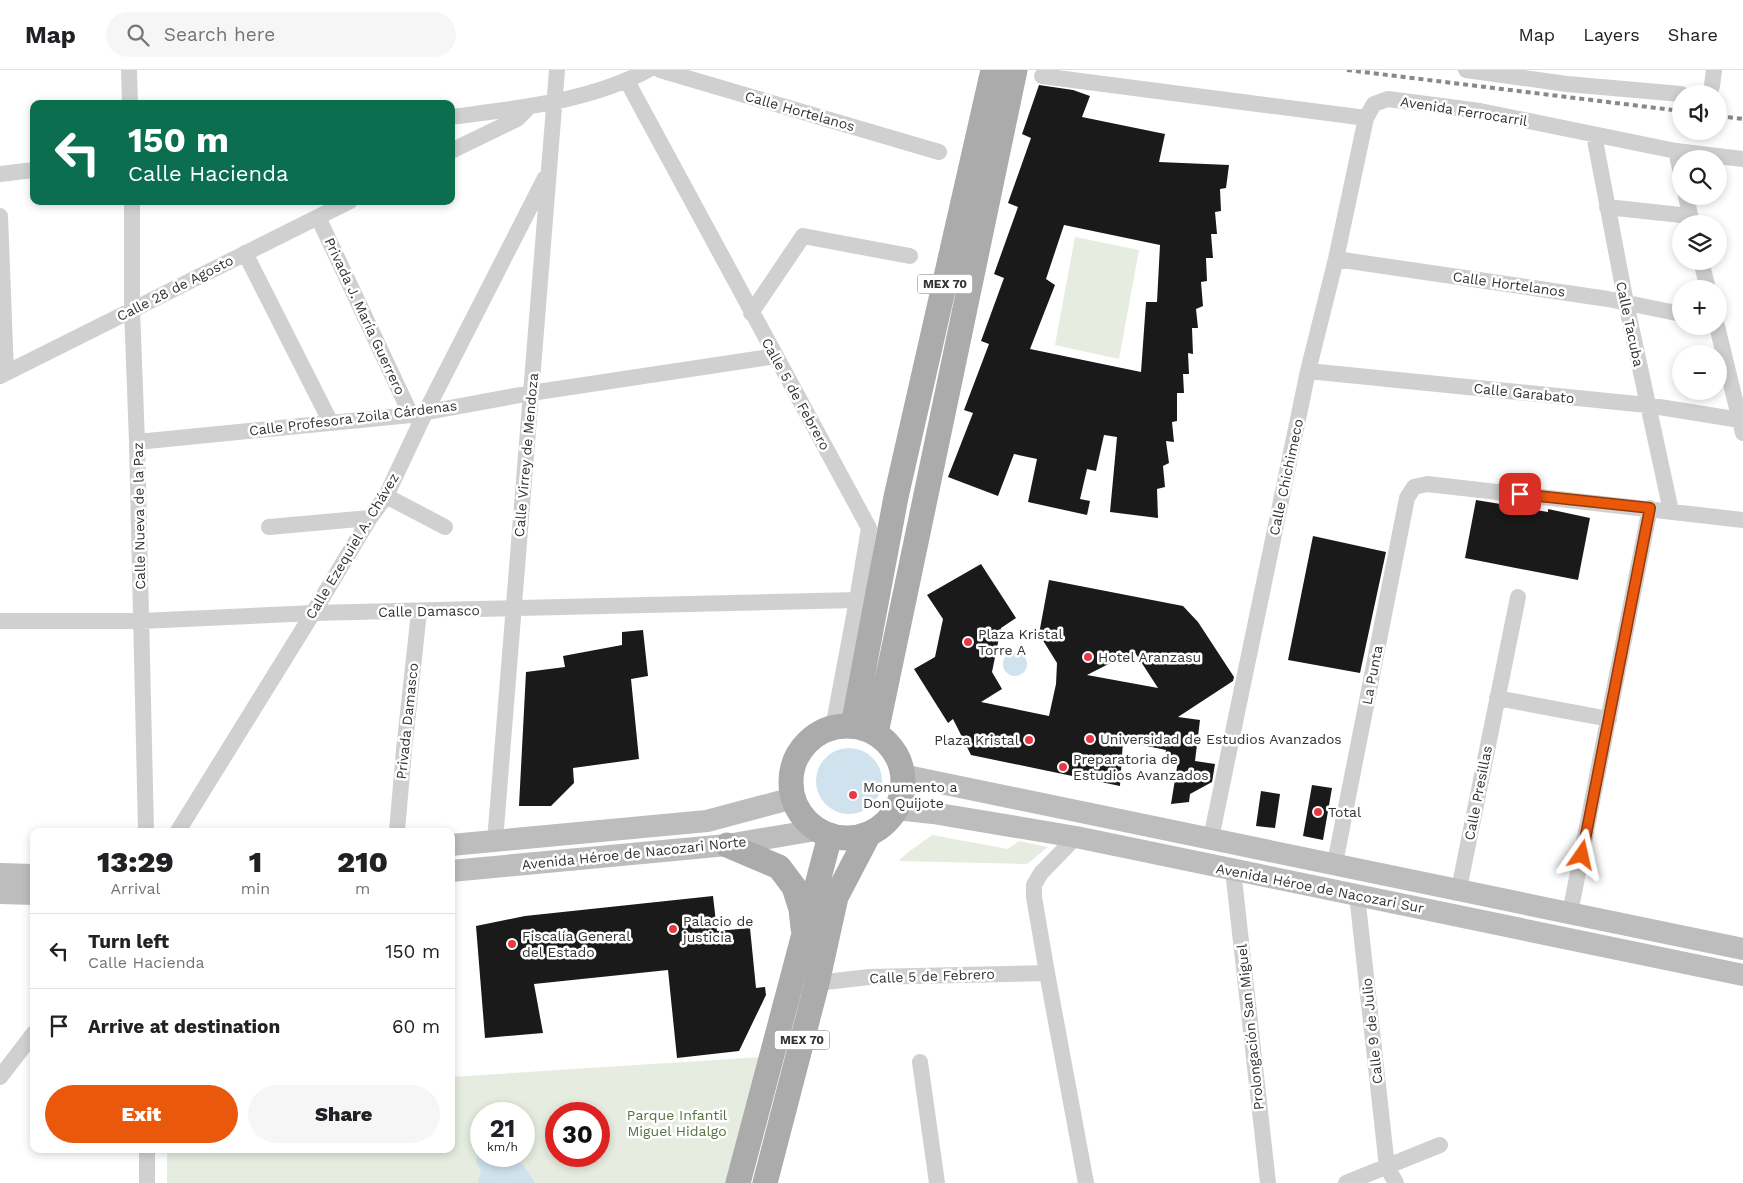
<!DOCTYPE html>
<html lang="en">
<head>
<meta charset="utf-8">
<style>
  :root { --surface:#fff; --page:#f6f6f6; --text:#202124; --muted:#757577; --line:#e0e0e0; --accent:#ea580c }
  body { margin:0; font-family:"Work Sans",sans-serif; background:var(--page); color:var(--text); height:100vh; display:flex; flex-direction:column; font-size:19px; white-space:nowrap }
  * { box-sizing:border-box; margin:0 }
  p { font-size:16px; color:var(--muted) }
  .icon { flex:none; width:28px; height:28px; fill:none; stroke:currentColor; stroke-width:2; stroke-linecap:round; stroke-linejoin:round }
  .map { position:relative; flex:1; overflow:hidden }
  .drawer { position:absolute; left:30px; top:758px; width:425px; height:325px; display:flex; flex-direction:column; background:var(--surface); border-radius:10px; box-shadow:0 2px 8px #0003 }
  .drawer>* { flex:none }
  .guide { position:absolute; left:30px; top:30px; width:425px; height:105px; border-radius:10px; box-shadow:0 2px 8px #0003; background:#0b6e4f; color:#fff; overflow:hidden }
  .tools { position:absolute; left:1672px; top:15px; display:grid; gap:10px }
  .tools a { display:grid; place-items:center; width:55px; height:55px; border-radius:50%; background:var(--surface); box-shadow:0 2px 8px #0003; font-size:25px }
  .speed { position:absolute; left:470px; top:1032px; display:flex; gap:10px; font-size:25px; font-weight:700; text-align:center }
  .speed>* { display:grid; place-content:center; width:65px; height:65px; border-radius:50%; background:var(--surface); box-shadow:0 2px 8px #0003; line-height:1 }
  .speed small { font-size:12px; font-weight:400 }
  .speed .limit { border:8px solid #d22; background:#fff; color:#111 }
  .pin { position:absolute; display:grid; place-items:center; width:42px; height:42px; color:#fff; margin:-21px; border-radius:10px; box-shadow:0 2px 8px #0006 }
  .me { position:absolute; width:55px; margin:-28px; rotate:11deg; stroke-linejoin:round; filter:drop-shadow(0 0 4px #0008) }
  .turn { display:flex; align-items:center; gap:18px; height:105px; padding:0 15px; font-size:22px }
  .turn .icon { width:65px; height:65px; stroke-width:2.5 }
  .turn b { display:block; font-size:35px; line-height:42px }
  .eta { display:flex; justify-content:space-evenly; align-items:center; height:85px; text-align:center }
  .eta b { font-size:30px; font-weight:800; line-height:35px }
  .action { display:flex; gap:10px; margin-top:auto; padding:10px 15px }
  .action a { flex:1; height:58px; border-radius:30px; background:var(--accent); color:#fff; font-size:20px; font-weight:800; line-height:58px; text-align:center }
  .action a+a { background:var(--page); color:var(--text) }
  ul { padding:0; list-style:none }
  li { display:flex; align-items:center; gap:15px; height:75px; padding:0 15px; border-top:1px solid var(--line) }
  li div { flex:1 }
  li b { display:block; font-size:19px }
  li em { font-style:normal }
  header { display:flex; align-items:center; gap:30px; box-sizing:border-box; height:70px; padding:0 25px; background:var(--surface); border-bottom:1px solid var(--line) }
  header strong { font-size:24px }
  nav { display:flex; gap:28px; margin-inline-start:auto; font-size:18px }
  .search { width:350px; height:45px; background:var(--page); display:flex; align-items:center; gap:12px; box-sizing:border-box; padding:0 18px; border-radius:28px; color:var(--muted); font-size:19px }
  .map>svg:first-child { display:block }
</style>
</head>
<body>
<header>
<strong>Map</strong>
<div class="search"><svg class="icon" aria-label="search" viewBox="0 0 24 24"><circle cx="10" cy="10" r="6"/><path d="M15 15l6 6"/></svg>Search here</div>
<nav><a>Map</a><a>Layers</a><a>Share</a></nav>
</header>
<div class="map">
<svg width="1743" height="1113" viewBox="0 0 1743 1113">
  <rect width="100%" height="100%" fill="#fff"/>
  <path fill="#e6ecdf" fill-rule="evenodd" d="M1075,167l64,13 -20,109 -64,-14z
    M932,765l76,14 11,-8 29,6 -21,17 -128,-3c6,-8 23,-18 33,-26z
    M761,987l-35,126h-559v-34h284v-72zM481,1044h43v42h-43zM556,1044h43v42h-43z"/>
  <path fill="#cfe2ee" d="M1003 594a12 12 0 1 1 24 0a12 12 0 1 1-24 0Z
    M816 711a33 33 0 1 1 66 0a33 33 0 1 1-66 0Z
    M481,1067v19c31,0 38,-2 54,27h-57l3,-11 -5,-12z"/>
  <path fill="#1a1a1a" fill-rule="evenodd" d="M1039,15l34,5 17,6 -8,21 83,17 -6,28 70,3 -3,23 -6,1 1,22 -6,1 2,22h-6l2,24h-7l1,23 -6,1 2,24 -7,3 2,19h-6l1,26 -5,-1 1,21h-6l1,19h-7v28l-5,1 2,20 -8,-1 3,22 -6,3 2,21 -8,2 1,29 -48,-6 7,-75 -13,-2 -8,36 -9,-2 -7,30 10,2 -3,14 -59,-13 9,-43 -23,-5 -16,42 -50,-19 25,-64 -9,-3 25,-66 -8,-3 23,-63 -10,-4 24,-67 -10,-4 23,-65 -9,-4zM1064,155l96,20 -3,57h-11l-5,70 -111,-23 25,-64 -9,-6z
    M1476,430l72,12v-3l42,9 -12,62 -113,-22z
    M1313,466l73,16 -26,121 -72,-13z
    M981,494l35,54 -15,10 -9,44 10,17 -21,13 68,14 7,-32 1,-21 -18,-29 10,-54 134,26 15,16 36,55 -1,4 -55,36 22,3 -5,41 20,3 -3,18 -22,12 -1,8 -18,2 7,-43 -14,-1 2,-10 -43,-9 -3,45 -149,-31 -18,-36 -5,4 -34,-54 21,-12 8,-38 -16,-24zM1134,581l24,37 -71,-13z
    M643,560l5,46 -17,3 8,80 -66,9 1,15 -23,23h-32l7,-134 39,-5 -2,-11 59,-11v-13z
    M1312,715l20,3 -9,52 -20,-4z
    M1261,721l19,3 -5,34 -19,-2z
    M713,826l4,35 33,-3 6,60 9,-1 1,8 -27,56 -62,7 -9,-88 -134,14 9,49 -58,5 -9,-112 49,-10z"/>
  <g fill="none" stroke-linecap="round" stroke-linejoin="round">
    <path stroke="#d0d0d0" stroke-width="16" d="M129,0l1,34
      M660,0l279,82
      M1466,0l101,14 114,10
      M1042,6l324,42
      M627,11l242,447 -12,72 -24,128
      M1709,24l3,-8 2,-16
      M451,47c67,-9 137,-15 197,-47
      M1594,65l32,168 45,208
      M451,81l66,-32 13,-13
      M1676,81l5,22
      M0,104l34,-4
      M1686,126l6,28
      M132,131v108l5,133 9,389
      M1607,137l83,9
      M0,146l6,157
      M318,147l93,198
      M245,183l86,170
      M1336,189l272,40 73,15
      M1701,191l7,28
      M751,243l52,-77 107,20
      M1717,256l26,107
      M1308,301l339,34 93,15
      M0,306l350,-175
      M137,372l274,-27 120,-22 245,-37
      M386,426l59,31
      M269,457l101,-9
      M0,551h141l172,-8 544,-13
      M1497,628l112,21
      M178,761l135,-218 57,-95 16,-22 39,-83 120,-235
      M397,761l7,-81 15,-138
      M1076,767l-35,36 -7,12v12l13,76 39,210
      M1211,768l97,-467 28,-112 30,-141 8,-14 14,-5 92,12 196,40 67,8
      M495,771l62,-771
      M1335,793l72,-365 7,-11 13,-3 316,36
      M1233,800l35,313
      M1459,819l59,-292
      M1357,825l30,272 9,16
      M1570,843l80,-405
      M817,913l52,-6 178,-4
      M920,992l17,121
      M0,1007l34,-44
      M147,1079v34
      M1346,1113l94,-38"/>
    <path stroke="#bdbdbd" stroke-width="22" d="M902,705l841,174
      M896,739l37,4 143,24 667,138
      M451,775l256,-24 86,-23
      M451,801l276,-26 89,-15
      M0,804l34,1
      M0,823l34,1"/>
    <path stroke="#ababab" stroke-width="25" d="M853,656l43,-229 97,-427
      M791 712a56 56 0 1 1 112 0a56 56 0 1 1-112 0Z
      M876,663l139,-663
      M727,775l52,22 15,20 7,22 2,19
      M738,1113l92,-347
      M765,1113l52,-200 19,-86 33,-63"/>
    <path stroke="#888" stroke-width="4" stroke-dasharray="5 4" stroke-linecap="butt" d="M1347,0l334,41
      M1719,46l24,3"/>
  </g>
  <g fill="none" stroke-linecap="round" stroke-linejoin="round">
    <defs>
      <path id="route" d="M1520,424l130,14 -68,347"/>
    </defs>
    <use href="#route" stroke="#983908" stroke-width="12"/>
    <use href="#route" stroke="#ea580c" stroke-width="9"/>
  </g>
  <g fill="#e63946" stroke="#fff" stroke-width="2">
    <circle cx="968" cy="572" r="5"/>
    <circle cx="1088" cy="587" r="5"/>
    <circle cx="1090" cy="669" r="5"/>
    <circle cx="1029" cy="670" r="5"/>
    <circle cx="1063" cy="697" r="5"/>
    <circle cx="853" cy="725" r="5"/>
    <circle cx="1318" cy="742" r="5"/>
    <circle cx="673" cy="859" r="5"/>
    <circle cx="512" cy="874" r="5"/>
  </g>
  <g text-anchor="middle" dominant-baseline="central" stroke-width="5" stroke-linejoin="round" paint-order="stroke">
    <g fill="#fff" stroke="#707070" stroke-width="1">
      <rect x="917.5" y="204.5" width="55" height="19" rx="4"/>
      <rect x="774.5" y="960.5" width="55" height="19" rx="4"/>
    </g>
    <g font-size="12" font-weight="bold" fill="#333">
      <text x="945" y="214">MEX 70</text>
      <text x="802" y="970">MEX 70</text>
    </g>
    <g font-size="14" fill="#333" stroke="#fff">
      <text transform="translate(800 41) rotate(16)">Calle Hortelanos</text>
      <text transform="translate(1464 41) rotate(9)">Avenida Ferrocarril</text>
      <text transform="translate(1509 214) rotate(8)">Calle Hortelanos</text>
      <text transform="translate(175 218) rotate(-27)">Calle 28 de Agosto</text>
      <text transform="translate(365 246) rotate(65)">Privada J. María Guerrero</text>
      <text transform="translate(1630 254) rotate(78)">Calle Tacuba</text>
      <text transform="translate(1524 323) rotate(6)">Calle Garabato</text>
      <text transform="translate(796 324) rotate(61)">Calle 5 de Febrero</text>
      <text transform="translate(353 348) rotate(-7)">Calle Profesora Zoila Cárdenas</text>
      <text transform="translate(526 385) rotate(-85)">Calle Virrey de Mendoza</text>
      <text transform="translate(1286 407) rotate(-78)">Calle Chichimeco</text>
      <text transform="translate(139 446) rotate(-91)">Calle Nueva de la Paz</text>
      <text transform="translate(352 476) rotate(-59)">Calle Ezequiel A. Chávez</text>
      <text transform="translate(429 541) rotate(-1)">Calle Damasco</text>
      <text transform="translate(1372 605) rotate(-79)">La Punta</text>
      <text transform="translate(407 651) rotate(-84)">Privada Damasco</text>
      <text transform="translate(1478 723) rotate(-79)">Calle Presillas</text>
      <text transform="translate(634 783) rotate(-6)">Avenida Héroe de Nacozari Norte</text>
      <text transform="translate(1320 818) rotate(11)">Avenida Héroe de Nacozari Sur</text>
      <text transform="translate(932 906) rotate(-2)">Calle 5 de Febrero</text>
      <text transform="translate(1250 957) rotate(-96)">Prolongación San Miguel</text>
      <text transform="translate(1372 961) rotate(-96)">Calle 9 de Julio</text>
    </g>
    <g font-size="14" fill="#333" stroke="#fff" text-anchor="start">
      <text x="978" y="564">Plaza Kristal<tspan x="978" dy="16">Torre A</tspan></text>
      <text x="1098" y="587">Hotel Aranzasu</text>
      <text x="1100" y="669">Universidad de Estudios Avanzados</text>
      <text x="1019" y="670" text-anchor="end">Plaza Kristal</text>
      <text x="1073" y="689">Preparatoria de<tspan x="1073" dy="16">Estudios Avanzados</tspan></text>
      <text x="863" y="717">Monumento a<tspan x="863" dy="16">Don Quijote</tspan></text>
      <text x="1328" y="742">Total</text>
      <text x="683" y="851">Palacio de<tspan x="683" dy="16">justicia</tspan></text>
      <text x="522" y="866">Fiscalía General<tspan x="522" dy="16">del Estado</tspan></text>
    </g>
    <g font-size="14" fill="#56703f" stroke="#fff">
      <text x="677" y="1045">Parque Infantil<tspan x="677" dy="16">Miguel Hidalgo</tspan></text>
    </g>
  </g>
</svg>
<div class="tools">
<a><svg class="icon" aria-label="sound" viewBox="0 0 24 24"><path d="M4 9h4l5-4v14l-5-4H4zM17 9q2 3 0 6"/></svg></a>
<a><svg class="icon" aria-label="search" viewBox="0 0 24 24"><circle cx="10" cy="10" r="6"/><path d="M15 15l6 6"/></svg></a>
<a><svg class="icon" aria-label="layers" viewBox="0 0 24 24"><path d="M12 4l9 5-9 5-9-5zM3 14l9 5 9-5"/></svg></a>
<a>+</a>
<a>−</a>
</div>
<div class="speed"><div>21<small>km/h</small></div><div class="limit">30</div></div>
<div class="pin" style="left:1520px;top:424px;background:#d93025"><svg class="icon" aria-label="arrive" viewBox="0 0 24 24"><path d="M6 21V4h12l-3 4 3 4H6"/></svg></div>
<svg class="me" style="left:1582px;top:785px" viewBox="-20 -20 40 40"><path d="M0-17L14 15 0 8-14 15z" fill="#ea580c" stroke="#fff" stroke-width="4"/></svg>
<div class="guide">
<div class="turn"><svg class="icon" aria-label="left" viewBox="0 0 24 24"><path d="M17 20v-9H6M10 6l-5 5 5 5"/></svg><div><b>150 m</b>Calle Hacienda</div></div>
</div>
<section class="drawer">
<div class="eta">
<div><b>13:29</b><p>Arrival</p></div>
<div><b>1</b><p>min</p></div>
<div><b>210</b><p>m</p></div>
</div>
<ul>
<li><svg class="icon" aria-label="left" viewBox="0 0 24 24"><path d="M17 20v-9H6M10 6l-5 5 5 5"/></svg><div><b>Turn left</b><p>Calle Hacienda</p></div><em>150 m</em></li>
<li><svg class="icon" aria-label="arrive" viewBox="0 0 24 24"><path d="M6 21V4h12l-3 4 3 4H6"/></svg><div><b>Arrive at destination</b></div><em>60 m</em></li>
</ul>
<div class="action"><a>Exit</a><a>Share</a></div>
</section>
</div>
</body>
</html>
